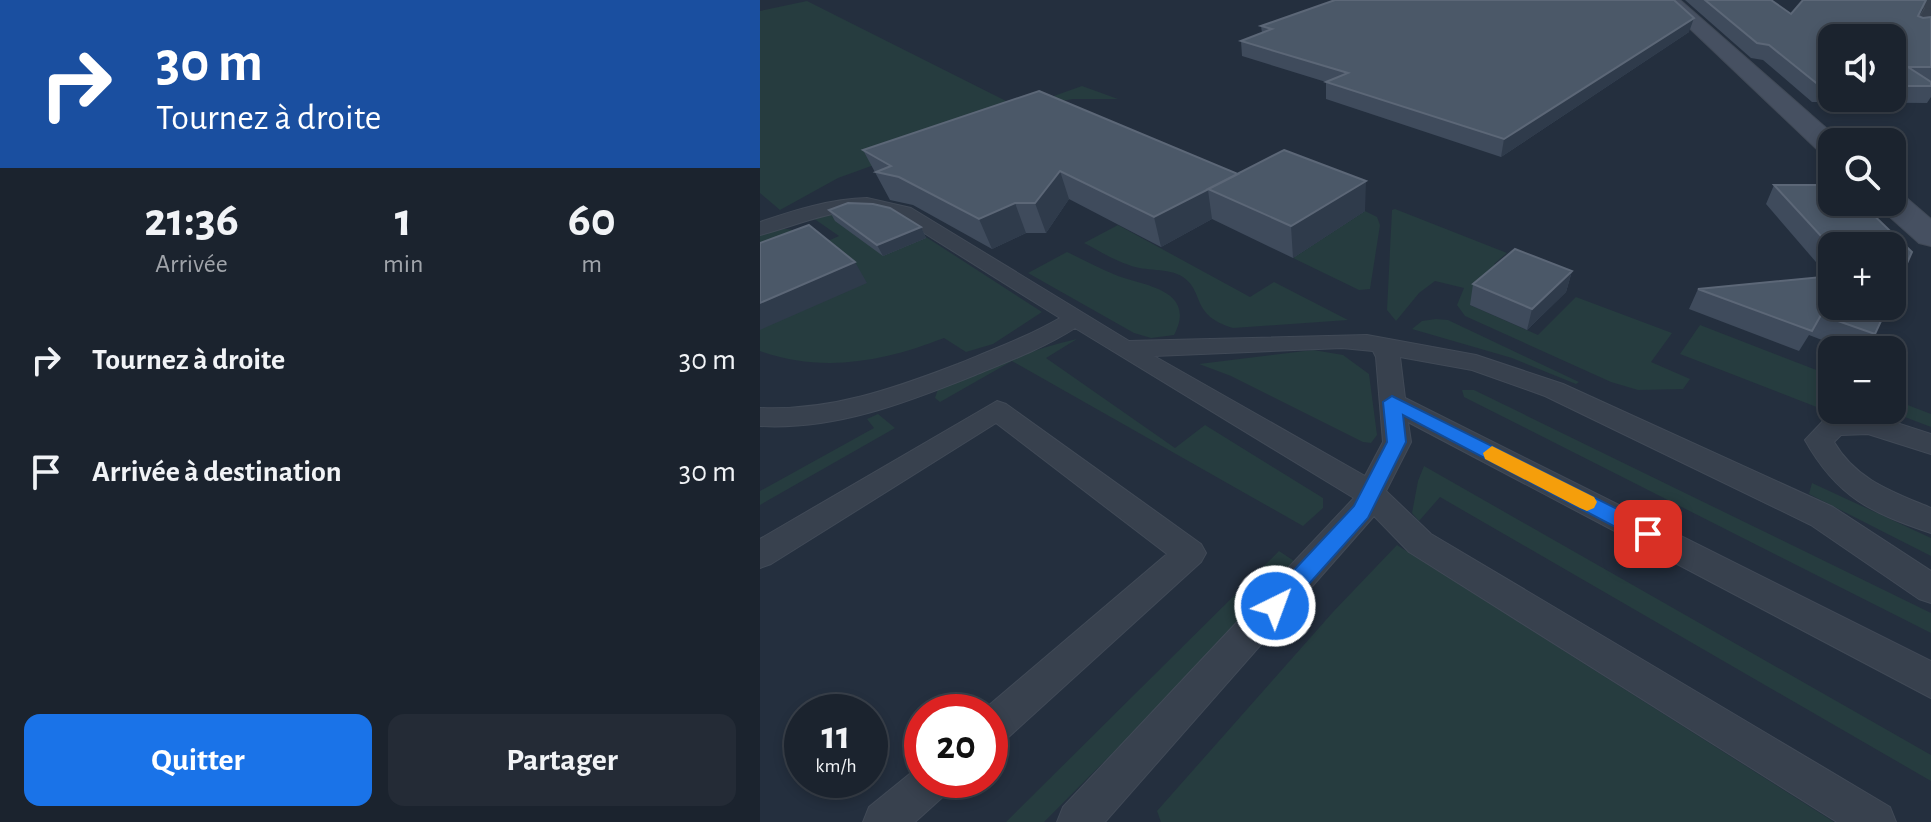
<!DOCTYPE html>
<html lang="fr">
<head>
<meta charset="utf-8">
<style>
  :root { --surface:#1b232e; --page:#242b36; --text:#f1f3f6; --muted:#a0a4aa; --line:#39404a; --accent:#1a73e8 }
  body { margin:0; font-family:"Alegreya Sans",sans-serif; background:var(--page); color:var(--text); height:100vh; display:flex; flex-direction:column; font-size:30px; white-space:nowrap }
  * { box-sizing:border-box; margin:0 }
  p { font-size:26px; color:var(--muted) }
  .icon { flex:none; width:44px; height:44px; fill:none; stroke:currentColor; stroke-width:2; stroke-linecap:round; stroke-linejoin:round }
  .map { position:relative; flex:1; overflow:hidden }
  .side { display:flex; flex-direction:column; background:var(--surface); width:760px }
  .side>* { flex:none }
  .banner { background:#1a4fa0; color:#fff; overflow:hidden }
  .controls { position:absolute; left:1058px; top:24px; display:grid; gap:16px }
  .controls a { display:grid; place-items:center; width:88px; height:88px; border-radius:16px; background:var(--surface); box-shadow:0 4px 12px #0003,0 0 0 2px var(--line); font-size:40px }
  .speed { position:absolute; left:24px; top:694px; display:flex; gap:16px; font-size:40px; font-weight:700; text-align:center }
  .speed>* { display:grid; place-content:center; width:104px; height:104px; border-radius:50%; background:var(--surface); box-shadow:0 4px 12px #0003,0 0 0 2px var(--line); line-height:1 }
  .speed small { font-size:20px; font-weight:400 }
  .speed .limit { border:12px solid #d22; background:#fff; color:#111 }
  .pin { position:absolute; display:grid; place-items:center; width:68px; height:68px; color:#fff; margin:-34px; border-radius:16px; box-shadow:0 4px 12px #0006 }
  .me { position:absolute; width:88px; margin:-44px; rotate:42deg; stroke-linejoin:round; filter:drop-shadow(0 0 6px #0008) }
  .turn { display:flex; align-items:center; gap:28px; height:168px; padding:0 24px; font-size:36px }
  .turn .icon { width:104px; height:104px; stroke-width:2.5 }
  .turn b { display:block; font-size:56px; line-height:68px }
  .eta { display:flex; justify-content:space-evenly; align-items:center; height:136px; text-align:center }
  .eta b { font-size:48px; font-weight:700; line-height:56px }
  .primary-button { display:flex; gap:16px; margin-top:auto; padding:16px 24px }
  .primary-button a { flex:1; height:92px; border-radius:16px; background:var(--accent); color:#fff; font-size:32px; font-weight:700; line-height:92px; text-align:center }
  .primary-button a+a { background:var(--page); color:var(--text) }
  ul { padding:0; list-style:none }
  li { display:flex; align-items:center; gap:24px; height:112px; padding:0 24px }
  li div { flex:1 }
  li b { display:block; font-size:30px }
  li em { font-style:normal }
  main { display:flex; flex:1; min-height:0 }
  .map>svg:first-child { display:block }
</style>
</head>
<body>
<main>
<section class="side">
<div class="banner">
<div class="turn"><svg class="icon" aria-label="right" viewBox="0 0 24 24"><path d="M7 20v-9h11M14 6l5 5-5 5"/></svg><div><b>30 m</b>Tournez à droite</div></div>
</div>
<div class="eta">
<div><b>21:36</b><p>Arrivée</p></div>
<div><b>1</b><p>min</p></div>
<div><b>60</b><p>m</p></div>
</div>
<ul>
<li><svg class="icon" aria-label="right" viewBox="0 0 24 24"><path d="M7 20v-9h11M14 6l5 5-5 5"/></svg><div><b>Tournez à droite</b></div><em>30 m</em></li>
<li><svg class="icon" aria-label="arrive" viewBox="0 0 24 24"><path d="M6 21V4h12l-3 4 3 4H6"/></svg><div><b>Arrivée à destination</b></div><em>30 m</em></li>
</ul>
<div class="primary-button"><a>Quitter</a><a>Partager</a></div>
</section>
<div class="map">
<svg width="1171" height="822" viewBox="0 0 1171 822">
  <rect width="100%" height="100%" fill="#242f3e"/>
  <path fill="#263c3f" d="M47,1l213,107 62,-22 36,13h-45l-30,5 -205,74 -58,32 -20,-17v-182z
    M635,209l112,44 -13,11 15,6 -39,35 68,30 38,-38 96,36 -21,29 39,17 -7,10 -45,1 -27,-8 -146,-66 -8,-11 7,-17 -29,-7 -16,12 -23,28 -9,-11 5,-100z
    M605,211l12,6 3,8 -10,64 -11,1 -66,-32z
    M61,214l71,1 150,97 -49,32 -27,8 -22,-14c-61,24 -122,35 -184,13v-118c30,-7 34,-6 59,12l20,-9 -26,-18z
    M358,225l132,72 24,-15 74,38 -115,8c-43,-13 -28,-36 -50,-51 -15,-10 -38,-5 -54,-12 -16,-5 -31,-15 -45,-22z
    M307,252c17,8 34,17 51,24 29,10 79,15 56,59l-23,3 -17,-5 -106,-60z
    M676,319l12,1 131,62 -3,2 -64,-26 -100,-29 10,-8z
    M940,325l132,51v34h60v-11l39,15v13l-42,-16 -39,9 -170,-66z
    M317,339l-31,19 129,90 30,-23 118,73v10l-20,18 -291,-165 -72,41 -5,-4 3,-9c46,-18 92,-40 139,-50z
    M553,350l30,5 26,19 8,61 -6,8 -8,-1 -132,-66 -32,-12z
    M702,390h12l457,223v20l-467,-236z
    M118,414l17,14 -135,77v-14l114,-63 -7,-9z
    M664,466l507,289v26l-491,-284 -21,24 -7,-8 6,-32z
    M1052,483l119,55v18l-122,-62z
    M637,545l437,277h-673l-4,-11 176,-199z
    M519,551l21,14 -256,257h-38z"/>
  <g fill="none" stroke-linecap="round" stroke-linejoin="round">
    <defs>
      <path id="lane" d="M1171,4v13l-6,11 -10,2 -2,-2 14,-23z
        M107,198l44,10 218,133 238,-6 109,20 87,29 270,123 98,64v32l-12,-4 -108,-74 -266,-129 -73,-26 -72,-13 5,41 526,263v37l-523,-276 3,20 -25,49 45,43 459,273 6,15h-59l-428,-270 -35,-36 -269,306h-48l6,-15 291,-309 -279,-170c-31,20 -66,33 -100,47 -70,28 -139,55 -215,51v-18c70,3 133,-19 198,-44 34,-14 69,-27 102,-46l-163,-102c-50,-16 -89,7 -137,19v-13c35,-12 70,-23 107,-24zM582,348l31,3 3,6 7,85 -18,34 -211,-120z
        M237,401l9,3 195,140 5,9 -5,9 -198,180 -13,6v-36h-9l186,-158 -171,-131 -225,141 -11,4v-29z
        M1109,414l62,20v20l-63,-20 -27,1 -7,7c22,38 59,50 97,66v25c-60,-20 -94,-36 -126,-93l20,-21z
        M162,764v16h30l-6,14 -31,28h-52l6,-15z"/>
      <path id="street" d="M1143,0h28v9l-25,-5z"/>
      <path id="secondary" d="M900,0h20l162,142h-10v14l-10,-2z
        M1132,193l11,2 28,24v27l-12,-3 -38,-34 -4,-7h15z"/>
    </defs>
    <use href="#lane" stroke="#414a57" stroke-width="2"/>
    <use href="#street" stroke="#414a57" stroke-width="2"/>
    <use href="#secondary" stroke="#414a57" stroke-width="2"/>
    <use href="#lane" fill="#38414e" fill-rule="evenodd"/>
    <use href="#street" fill="#38414e" fill-rule="evenodd"/>
    <use href="#secondary" fill="#465061" fill-rule="evenodd"/>
  </g>
  <path fill="#3f4b5c" fill-rule="evenodd" d="M925,0h86l20,14 127,2 5,2 8,-1v80l-4,6 -115,-1 -49,-42 -12,-2zM1072,38h60v60h-60z
    M501,26l428,6 -188,125 -175,-58v-17l-84,-26 -1,-15 21,-8z
    M103,150l375,24 127,37 -72,47 -81,-39 -51,28 -92,-48 -23,34h-20l-34,16 -79,-44 -23,-5z
    M1014,185l58,61v60l43,28 -11,16h-16l-39,-15 -10,16 -110,-42 9,-20 130,-13 -62,-72z
    M69,210l92,17 5,11 -43,18 -48,-35z
    M812,271l-6,21 -39,38 -57,-25 3,-21z"/>
  <path fill="#2f3b4b" d="M934,18l-5,14 -188,125 3,-18z
    M300,171l9,28 -23,34 -11,-30z
    M606,181l-1,30 -72,47 -2,-32z
    M448,190l4,29 -51,28 -7,-30z
    M255,203l11,30 -34,16 -13,-30z
    M161,227l5,11 -43,18 -6,-11z
    M95,262l12,21 -107,47v-27z
    M812,271l-6,21 -39,38 5,-21z"/>
  <path fill="#4b5868" stroke="#5c6777" stroke-width="2" d="M575,0h339l20,18 -190,121 -178,-57 22,-9 -107,-32 31,-12 -11,-3z
    M945,0h66l20,14 12,-14h123l-8,16 5,2 8,-1v50h-23l23,15v4h-39v-48h-60v48h-12l-51,-41 -12,-2z
    M279,91l199,83 -84,43 -94,-46 -25,32h-20l-36,16 -80,-42 -23,-5 15,-6 -28,-16z
    M524,150l82,31 -75,45 -83,-37z
    M1014,185h58v17h28l52,50 -20,45v-51h-60v2z
    M88,203l25,1 17,4 31,19 -44,18 -48,-35z
    M49,225l46,37 -95,41v-60z
    M755,249l57,22 -40,38 -59,-25z
    M1072,276v30h56l-13,28 -54,-19 -9,16 -114,-42z"/>
  <path fill="#1a73e8" stroke="#114b97" stroke-width="2" d="M632,396l263,132 3,6 -3,6 -7,3 -8,-3 -237,-125 3,27 -38,76 -85,95 -8,4 -8,-4 -4,-7 4,-7 87,-93 33,-64 -4,-40z"/>
  <path fill="#f59e0b" d="M732,446l102,51 3,5 -3,6 -7,3 -7,-3 -95,-49 -2,-6z"/>
</svg>
<div class="controls">
<a><svg class="icon" aria-label="sound" viewBox="0 0 24 24"><path d="M4 9h4l5-4v14l-5-4H4zM17 9q2 3 0 6"/></svg></a>
<a><svg class="icon" aria-label="search" viewBox="0 0 24 24"><circle cx="10" cy="10" r="6"/><path d="M15 15l6 6"/></svg></a>
<a>+</a>
<a>−</a>
</div>
<div class="speed"><div>11<small>km/h</small></div><div class="limit">20</div></div>
<div class="pin" style="left:888px;top:534px;background:#d93025"><svg class="icon" aria-label="arrive" viewBox="0 0 24 24"><path d="M6 21V4h12l-3 4 3 4H6"/></svg></div>
<svg class="me" style="left:515px;top:606px" viewBox="-20 -20 40 40"><circle r="17" fill="#1a73e8" stroke="#fff" stroke-width="3"/><path d="M0-11L8 9 0 5-8 9z" fill="#fff"/></svg>
</div>
</main>
</body>
</html>
